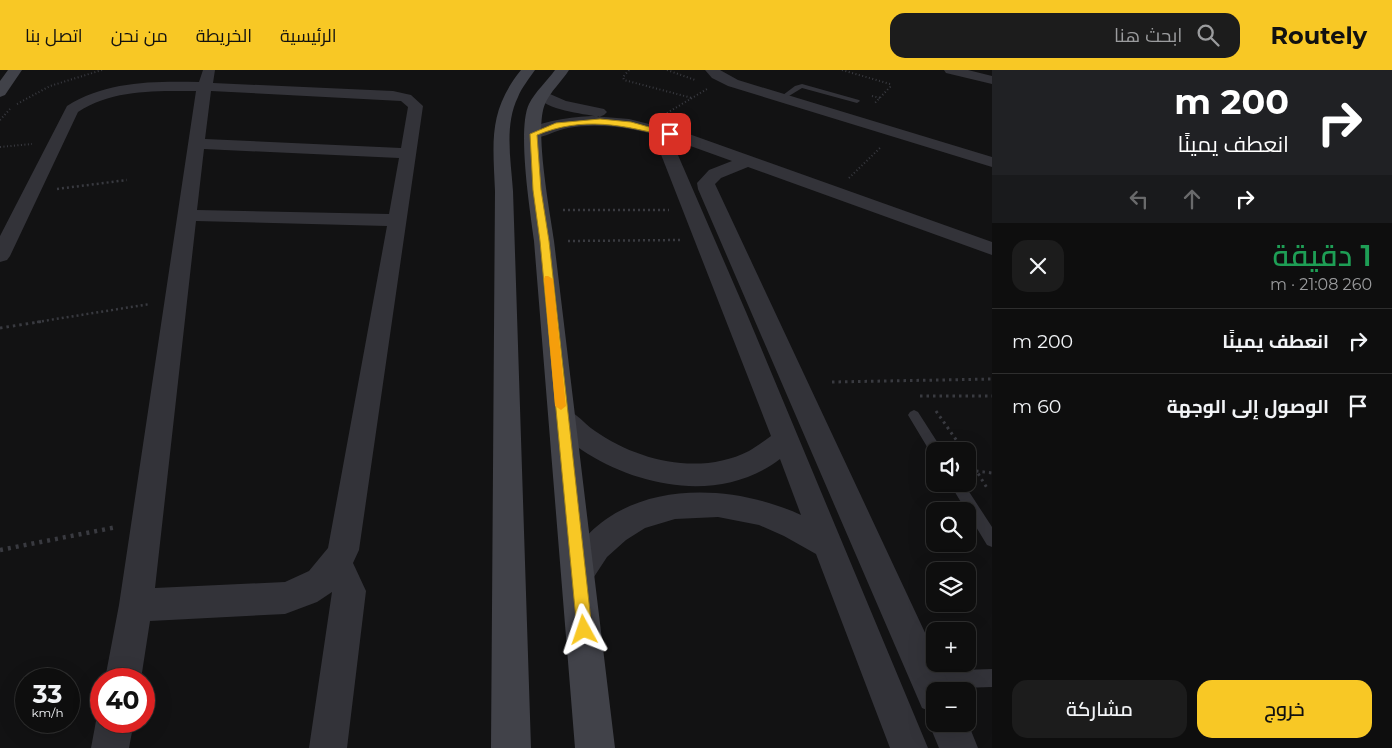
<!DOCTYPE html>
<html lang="ar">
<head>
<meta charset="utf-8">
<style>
  :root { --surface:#0e0e0e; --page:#1c1c1c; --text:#f1f3f6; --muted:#9b9c9e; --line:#2e2e2e; --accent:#f8c825 }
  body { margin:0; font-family:Montserrat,Cairo,sans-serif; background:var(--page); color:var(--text); direction:rtl; height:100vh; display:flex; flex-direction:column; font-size:19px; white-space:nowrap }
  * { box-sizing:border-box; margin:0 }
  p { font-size:16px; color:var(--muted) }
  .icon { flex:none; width:28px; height:28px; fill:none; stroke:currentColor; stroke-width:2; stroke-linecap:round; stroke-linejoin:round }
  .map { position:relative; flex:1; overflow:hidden; direction:ltr }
  .sheet { display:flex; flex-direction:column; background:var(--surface); width:400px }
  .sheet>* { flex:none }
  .banner { background:#202124; color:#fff; overflow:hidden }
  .tools { position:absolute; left:926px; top:372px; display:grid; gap:10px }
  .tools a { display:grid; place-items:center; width:50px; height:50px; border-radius:10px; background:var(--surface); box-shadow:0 5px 20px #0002,0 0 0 1px var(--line); font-size:25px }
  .speed { position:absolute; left:15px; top:598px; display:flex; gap:10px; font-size:25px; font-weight:700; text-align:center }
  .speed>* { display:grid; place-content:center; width:65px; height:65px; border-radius:50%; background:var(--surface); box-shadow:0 5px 20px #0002,0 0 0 1px var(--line); line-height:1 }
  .speed small { font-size:12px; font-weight:400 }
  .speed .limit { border:8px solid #d22; background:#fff; color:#111 }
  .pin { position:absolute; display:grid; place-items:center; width:42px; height:42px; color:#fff; margin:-21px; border-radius:10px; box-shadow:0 2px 8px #0006 }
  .me { position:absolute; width:55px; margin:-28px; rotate:355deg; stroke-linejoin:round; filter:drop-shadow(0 0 4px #0008) }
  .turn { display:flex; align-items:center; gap:18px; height:105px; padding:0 20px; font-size:22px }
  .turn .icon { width:65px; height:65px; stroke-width:2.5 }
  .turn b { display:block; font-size:35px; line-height:42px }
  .lanes { display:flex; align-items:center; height:48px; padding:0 20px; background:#0003; justify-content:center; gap:25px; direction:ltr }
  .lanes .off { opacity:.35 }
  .round { display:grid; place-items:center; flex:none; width:52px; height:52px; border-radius:15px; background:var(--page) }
  .overview { display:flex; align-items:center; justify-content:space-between; height:85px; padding:0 20px }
  h1 { font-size:30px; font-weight:600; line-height:38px; color:#1e9e55 }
  .action { display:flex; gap:10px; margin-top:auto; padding:10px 20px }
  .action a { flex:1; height:58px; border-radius:15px; background:var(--accent); color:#111; font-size:20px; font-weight:600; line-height:58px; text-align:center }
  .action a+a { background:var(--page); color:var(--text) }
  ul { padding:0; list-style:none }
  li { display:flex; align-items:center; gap:15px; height:65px; padding:0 20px; border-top:1px solid var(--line) }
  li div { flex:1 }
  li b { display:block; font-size:19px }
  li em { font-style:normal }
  header { display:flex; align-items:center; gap:30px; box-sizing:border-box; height:70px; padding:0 25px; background:var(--accent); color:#111 }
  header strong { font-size:24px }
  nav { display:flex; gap:28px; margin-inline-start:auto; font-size:18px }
  .search { width:350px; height:45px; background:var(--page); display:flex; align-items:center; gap:12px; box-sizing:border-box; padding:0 18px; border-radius:15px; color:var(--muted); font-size:19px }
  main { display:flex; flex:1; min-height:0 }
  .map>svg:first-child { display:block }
</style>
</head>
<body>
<header>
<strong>Routely</strong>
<div class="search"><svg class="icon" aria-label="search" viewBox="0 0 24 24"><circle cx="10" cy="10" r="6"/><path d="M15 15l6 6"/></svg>ابحث هنا</div>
<nav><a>الرئيسية</a><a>الخريطة</a><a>من نحن</a><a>اتصل بنا</a></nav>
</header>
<main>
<section class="sheet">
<div class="banner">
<div class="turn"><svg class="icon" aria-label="right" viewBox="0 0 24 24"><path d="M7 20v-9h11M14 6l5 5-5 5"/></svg><div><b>200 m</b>انعطف يمينًا</div></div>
<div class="lanes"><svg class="icon off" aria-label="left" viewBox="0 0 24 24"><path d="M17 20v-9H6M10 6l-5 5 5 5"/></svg><svg class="icon off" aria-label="ahead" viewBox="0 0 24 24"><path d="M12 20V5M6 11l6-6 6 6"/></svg><svg class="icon" aria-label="right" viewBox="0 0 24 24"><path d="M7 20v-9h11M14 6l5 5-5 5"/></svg></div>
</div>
<div class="overview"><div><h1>1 دقيقة</h1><p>260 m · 21:08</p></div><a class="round"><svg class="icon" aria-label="close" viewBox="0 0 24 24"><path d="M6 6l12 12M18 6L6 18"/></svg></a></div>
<ul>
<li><svg class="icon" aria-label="right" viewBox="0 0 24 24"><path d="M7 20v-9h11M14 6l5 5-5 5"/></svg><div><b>انعطف يمينًا</b></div><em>200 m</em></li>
<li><svg class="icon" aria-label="arrive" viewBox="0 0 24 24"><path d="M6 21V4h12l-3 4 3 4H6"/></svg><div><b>الوصول إلى الوجهة</b></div><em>60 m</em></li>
</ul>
<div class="action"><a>خروج</a><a>مشاركة</a></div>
</section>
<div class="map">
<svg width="992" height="678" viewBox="0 0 992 678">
  <rect width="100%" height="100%" fill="#121213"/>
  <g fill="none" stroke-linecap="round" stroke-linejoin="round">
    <path stroke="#393a40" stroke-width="2" stroke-dasharray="1 2.5" stroke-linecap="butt" d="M629,0l-6,7 1,3 68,18
      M667,0l28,10
      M842,0l48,14v3l-16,17
      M872,26l8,2
      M17,34l33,-18 52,-16
      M667,43l40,-24
      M0,50l10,-11
      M0,77l32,-3
      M849,108l32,-31"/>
    <path stroke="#393a40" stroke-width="2.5" stroke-dasharray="2 3" stroke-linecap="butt" d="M57,119l70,-9
      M563,140h106
      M568,171l113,-1
      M37,252l113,-18"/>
    <path stroke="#393a40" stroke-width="3" stroke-dasharray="2.5 4" stroke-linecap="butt" d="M0,258l45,-7
      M832,312l160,-3
      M920,326h72
      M936,341l28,40
      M968,387l19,31
      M976,401l16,2"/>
    <path stroke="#393a40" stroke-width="4.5" stroke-dasharray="3 5" stroke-linecap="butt" d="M0,480l117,-23"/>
    <path fill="#333339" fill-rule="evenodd" d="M802,14l57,16 1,1 -3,2 -55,-15 -18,11 -5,-1 16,-12z
      M914,340l4,2 25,39h-8v5l-3,-1 -24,-40 2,-3z
      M950,414h14l28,43v20l-5,-2z
      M992,599v18l-61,2 -6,-3 -3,-6 3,-6 6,-3z"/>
    <path fill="#333339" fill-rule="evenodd" d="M203,0h12l-2,13 180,8 18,4 12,11 -64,444 -6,13 13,28 -19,157h-38l23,-156 -15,10 -32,12 -135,7 -9,58h-36l14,-74 77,-514c-40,0 -83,-2 -118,21l-68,144 -3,4 -7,2v-26l67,-130c39,-25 87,-25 132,-24zM211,21l190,10 7,6 -7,41 -196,-9zM204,79l195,9 -10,56 -192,-4zM196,151l191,5 -59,322 -19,23 -24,11 -130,6z
      M705,0h15l18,10 254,77v10l-264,-81 -16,-8z
      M944,0h24l24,6v8l-46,-11z
      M543,21l23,10 38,8 3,3 -3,3 -5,2c-18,-4 -52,-6 -63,-22l2,-3z
      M592,46l37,3 60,15 303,108v13l-244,-88 -27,11 -6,6 220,470v10h5l12,27h-17v33l33,-1 10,25h-39l-10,-24 5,-11 -12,-5 -224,-519 -1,-6 12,-13 23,-9 -61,-22 75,173 182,436h-38l-74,-194 -32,-18 -25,-11 -41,-8 -43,2 -30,9 -19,12 -19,17 -17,26 -11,4 -11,-4 -5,-11c41,-92 158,-94 238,-57l-21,-56c-56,43 -135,30 -192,-5 -14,-9 -31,-20 -39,-35l4,-7c20,-7 27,9 42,19 43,30 105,45 154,20 7,-4 15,-10 22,-15l-118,-302c-27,-7 -57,-11 -85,-6 -13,2 -28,13 -41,9l-2,-3c10,-14 51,-17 67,-18z
      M101,638v13h33l-5,27h-38l5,-27z"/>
    <path fill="#414249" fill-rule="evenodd" d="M8,0h14l-17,25 -5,2v-16z
      M521,0h14c-6,9 -13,17 -17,27 -14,28 -7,64 -5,94l18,557h-40l4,-557c-2,-49 -7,-80 26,-121z
      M555,0h14c-7,11 -19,22 -24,34 -11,25 5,108 9,137l61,507h-40l-41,-507c-4,-31 -17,-112 -5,-137 6,-12 18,-23 26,-34z"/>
  </g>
  <path fill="#f8c825" stroke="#a18218" d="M600,49l31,3 43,12 -4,3c-47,-12 -87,-21 -133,-2l4,55 8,51 43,389 -2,6 -6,2 -5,-2 -2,-6 -37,-389 -7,-51 -3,-56 26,-11z"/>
  <path fill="#f59e0b" d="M545,206h3l5,3 13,127 -5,4 -6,-4 -11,-127z"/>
</svg>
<div class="tools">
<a><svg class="icon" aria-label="sound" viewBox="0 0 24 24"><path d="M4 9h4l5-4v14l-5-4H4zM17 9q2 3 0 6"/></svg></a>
<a><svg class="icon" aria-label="search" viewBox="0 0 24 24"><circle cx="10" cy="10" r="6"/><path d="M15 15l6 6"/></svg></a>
<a><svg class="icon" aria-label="layers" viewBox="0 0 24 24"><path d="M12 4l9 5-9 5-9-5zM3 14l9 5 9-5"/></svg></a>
<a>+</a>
<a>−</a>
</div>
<div class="speed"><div>33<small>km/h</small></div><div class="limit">40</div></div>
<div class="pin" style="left:670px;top:64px;background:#d93025"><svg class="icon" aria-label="arrive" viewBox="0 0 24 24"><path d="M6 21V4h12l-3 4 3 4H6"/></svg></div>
<svg class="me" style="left:584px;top:560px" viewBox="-20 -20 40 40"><path d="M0-17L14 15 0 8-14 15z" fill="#f8c825" stroke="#fff" stroke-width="4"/></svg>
</div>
</main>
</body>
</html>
